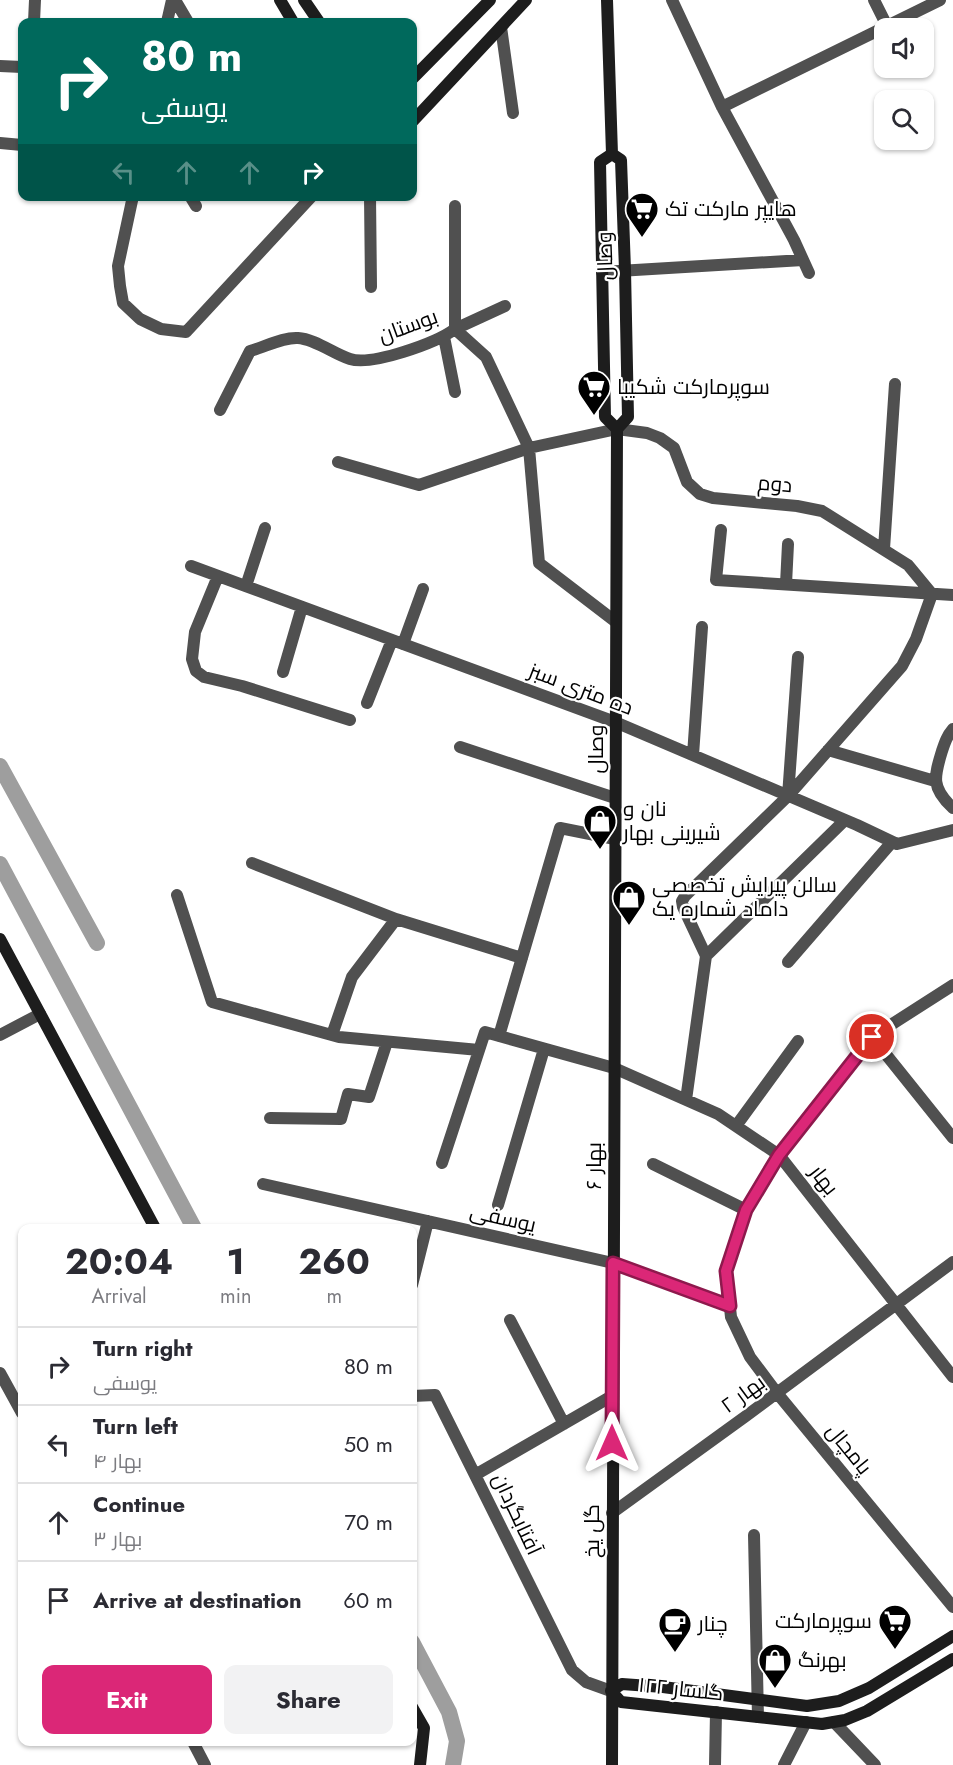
<!DOCTYPE html>
<html lang="en">
<head>
<meta charset="utf-8">
<style>
  :root { --surface:#fff; --page:#f2f2f3; --text:#2b2b33; --muted:#7c7c81; --line:#e1e1e2; --accent:#db2777 }
  body { margin:0; font-family:Jost,Cairo,sans-serif; background:var(--page); color:var(--text); height:100vh; display:flex; flex-direction:column; font-size:22px; white-space:nowrap }
  * { box-sizing:border-box; margin:0 }
  p { font-size:20px; color:var(--muted) }
  .icon { flex:none; width:33px; height:33px; fill:none; stroke:currentColor; stroke-width:2; stroke-linecap:round; stroke-linejoin:round }
  .map { position:relative; flex:1; overflow:hidden }
  .panel { position:absolute; left:18px; top:1224px; width:399px; height:522px; display:flex; flex-direction:column; background:var(--surface); border-radius:12px; box-shadow:0 2px 4px #0004 }
  .panel>* { flex:none }
  .guide { position:absolute; left:18px; top:18px; width:399px; height:183px; border-radius:12px; box-shadow:0 2px 4px #0004; background:#00695c; color:#fff; overflow:hidden }
  .fabs { position:absolute; left:874px; top:18px; display:grid; gap:12px }
  .fabs a { display:grid; place-items:center; width:60px; height:60px; border-radius:12px; background:var(--surface); box-shadow:0 2px 4px #0004; font-size:30px }
  .pin { position:absolute; display:grid; place-items:center; width:51px; height:51px; color:#fff; margin:-26px; border:3px solid #fff; border-radius:50%; box-shadow:0 2px 6px #0007 }
  .me { position:absolute; width:66px; margin:-33px; rotate:0deg; stroke-linejoin:round; filter:drop-shadow(0 0 4px #0008) }
  .turn { display:flex; align-items:center; gap:21px; height:126px; padding:0 24px; font-size:27px }
  .turn .icon { width:78px; height:78px; stroke-width:2.5 }
  .turn b { display:block; font-size:42px; line-height:51px }
  .lanes { display:flex; align-items:center; height:57px; padding:0 24px; background:#0003; justify-content:center; gap:30px; direction:ltr }
  .lanes .off { opacity:.35 }
  .eta { display:flex; justify-content:space-evenly; align-items:center; height:102px; text-align:center }
  .eta b { font-size:36px; font-weight:700; line-height:42px }
  .button { display:flex; gap:12px; margin-top:auto; padding:12px 24px }
  .button a { flex:1; height:69px; border-radius:12px; background:var(--accent); color:#fff; font-size:24px; font-weight:700; line-height:69px; text-align:center }
  .button a+a { background:var(--page); color:var(--text) }
  ul { padding:0; list-style:none }
  li { display:flex; align-items:center; gap:18px; height:78px; padding:0 24px; border-top:2px solid var(--line) }
  li div { flex:1 }
  li b { display:block; font-size:22px }
  li em { font-style:normal }
  .map>svg:first-child { display:block }
</style>
</head>
<body>
<div class="map">
<svg width="953" height="1765" viewBox="0 0 953 1765">
  <rect width="100%" height="100%" fill="#fff"/>
  <g fill="none" stroke-linecap="round" stroke-linejoin="round">
    <path stroke="#9e9e9e" stroke-width="16" d="M0,766l97,177
      M0,864l194,364
      M412,1642l37,70 8,29 -4,24"/>
    <path stroke="#505050" stroke-width="12" d="M175,0l13,22
      M672,0l50,107 72,133 15,33
      M874,0l13,26
      M34,22l1,-22
      M167,22l5,-22
      M501,27l12,86
      M0,66l22,1
      M722,107l218,-107
      M0,143l22,2
      M133,196l-15,70 2,20 3,17 17,16 21,10 25,3 126,-136
      M190,196l6,10
      M370,196l1,91
      M455,206v123l50,-23
      M602,272l201,-12
      M444,337l11,55
      M220,410l30,-59c15,-4 33,-14 48,-13 17,1 36,16 52,21 22,7 86,-16 105,-30l31,28 43,91 10,115 77,59
      M338,462l81,23 110,-37 88,-19 30,4 13,5 14,10 13,34 13,12 13,4 84,8 25,5 86,54 24,29
      M721,530l-5,50 237,15
      M884,549l11,-165
      M191,566l424,156 242,103 40,19 56,-14
      M218,576l-23,56 -3,27 4,12 8,6 38,9 108,34
      M786,584l2,-40
      M246,586l19,-58
      M403,644l20,-55
      M283,672l19,-65
      M367,703l25,-63
      M953,729c-6,7 -8,13 -11,22 -8,26 -11,37 11,57
      M460,747l155,51
      M828,750l107,31
      M693,755l9,-128
      M788,796l10,-139
      M252,863l144,56 126,39
      M177,895l35,107 127,35 140,13
      M706,956l-23,-49 -1,-6 3,-5 103,-100 114,-130 14,-27 16,-45
      M788,962l104,-120
      M953,985l-81,52 -93,118 -33,55 -20,61 5,46 19,40 27,36 176,214
      M0,1035l40,-21
      M332,1035l20,-58 44,-58
      M499,1036l61,-208 55,11
      M872,1037l81,101
      M686,1100l20,-144 139,-136
      M270,1118l71,1 7,-25 21,3 18,-55
      M736,1126l62,-85
      M442,1163l43,-131 129,36 104,46 61,41 174,222
      M653,1164l93,46
      M263,1184l350,79 117,43
      M498,1205l46,-156
      M412,1285l16,-64
      M510,1320l54,104
      M0,1373l22,40
      M412,1396l23,-1 40,80
      M612,1513l134,-97 207,-154
      M754,1535l4,182
      M611,1691l-25,-9 -14,-12 -97,-195 137,-79
      M834,1722l41,43
      M193,1742l12,23
      M715,1765l1,-53
      M784,1765l22,-43"/>
    <path stroke="#1d1d1d" stroke-width="12" d="M280,0l13,22
      M304,0l15,22
      M607,0l5,154
      M412,79l78,-79
      M412,122l114,-122
      M612,154l-12,8 5,255 12,12 -5,1336
      M612,154l9,6 4,110 3,147 -11,12
      M0,939l155,289
      M611,1691l10,11 201,22 23,-4 22,-9 86,-52
      M611,1691l11,-7 41,3 144,19 32,-5 30,-13 84,-52
      M412,1707l12,21 -4,37"/>
  </g>
  <g fill="none" stroke-linecap="round" stroke-linejoin="round">
    <defs>
      <path id="route" d="M612,1443l1,-180 117,43 -4,-35 20,-61 33,-55 93,-118"/>
    </defs>
    <use href="#route" stroke="#8e194d" stroke-width="15"/>
    <use href="#route" stroke="#db2777" stroke-width="10"/>
  </g>
  <defs>
    <symbol id="supermarket-pin" viewBox="-11 -11 22 30"><path d="M0 17L-7.5 6A9.5 9.5 0 1 1 7.5 6Z" fill="#000" stroke="#fff"/><path d="M-6-5.5h2.5l.6 2H6L4.5 2H-2.5L-4.4-4H-6ZM-1.5 3.2a1.3 1.3 0 1 0 .1 0ZM3 3.2a1.3 1.3 0 1 0 .1 0Z" fill="#fff"/></symbol>
    <symbol id="shop-pin" viewBox="-11 -11 22 30"><path d="M0 17L-7.5 6A9.5 9.5 0 1 1 7.5 6Z" fill="#000" stroke="#fff"/><path d="M-5-2.5h2.3a2.7 3.5 0 0 1 5.4 0H5L5.5 6h-11ZM-1.5-2.5h3a1.5 2.3 0 0 0-3 0Z" fill="#fff"/></symbol>
    <symbol id="cafe-pin" viewBox="-11 -11 22 30"><path d="M0 17L-7.5 6A9.5 9.5 0 1 1 7.5 6Z" fill="#000" stroke="#fff"/><path d="M-5.5-4.5H6V0H3Q3 3.5 0 3.5H-2.5Q-5.5 3.5-5.5 0ZM3-3.2v2h1.7v-2ZM-6 4.5H4V6H-6Z" fill="#fff"/></symbol>
  </defs>
  <g fill-rule="evenodd">
    <use href="#supermarket-pin" x="623" y="190" width="38" height="52"/>
    <use href="#supermarket-pin" x="575" y="368" width="38" height="52"/>
    <use href="#shop-pin" x="581" y="802" width="38" height="52"/>
    <use href="#shop-pin" x="610" y="878" width="38" height="52"/>
    <use href="#supermarket-pin" x="876" y="1602" width="38" height="52"/>
    <use href="#cafe-pin" x="656" y="1605" width="38" height="52"/>
    <use href="#shop-pin" x="756" y="1641" width="38" height="52"/>
  </g>
  <g text-anchor="middle" dominant-baseline="central" stroke-width="4.5" stroke-linejoin="round" paint-order="stroke">
    <g font-size="21" fill="#000" stroke="#fff" text-anchor="start">
      <text x="665" y="209">هایپر مارکت تک</text>
      <text x="617" y="387">سوپرمارکت شکیبا</text>
      <text x="623" y="809">نان و<tspan x="623" dy="24">شیرینی بهار</tspan></text>
      <text x="652" y="885">سالن پیرایش تخصصی<tspan x="652" dy="24">داماد شماره یک</tspan></text>
      <text x="872" y="1621" text-anchor="end">سوپرمارکت</text>
      <text x="698" y="1624">چنار</text>
      <text x="798" y="1660">بهرنگ</text>
    </g>
    <g font-size="21" fill="#000" stroke="#fff">
      <text transform="translate(605 256) rotate(-92)">وصال</text>
      <text transform="translate(408 326) rotate(-20)">بوستان</text>
      <text transform="translate(775 484) rotate(5)">دوم</text>
      <text transform="translate(581 689) rotate(21)">ده متری سبز</text>
      <text transform="translate(596 749) rotate(-90)">وصال</text>
      <text transform="translate(594 1166) rotate(-90)">بهار ۶</text>
      <text transform="translate(824 1180) rotate(52)">بهار</text>
      <text transform="translate(503 1218) rotate(13)">یوسفی</text>
      <text transform="translate(743 1394) rotate(-36)">بهار ۲</text>
      <text transform="translate(849 1449) rotate(51)">پامچال</text>
      <text transform="translate(517 1514) rotate(65)">آفتابگردان</text>
      <text transform="translate(592 1531) rotate(-90)">گل یخ</text>
      <text transform="translate(681 1689) rotate(6)">گلسار ۱۲۲</text>
    </g>
  </g>
</svg>
<div class="fabs">
<a><svg class="icon" aria-label="sound" viewBox="0 0 24 24"><path d="M4 9h4l5-4v14l-5-4H4zM17 9q2 3 0 6"/></svg></a>
<a><svg class="icon" aria-label="search" viewBox="0 0 24 24"><circle cx="10" cy="10" r="6"/><path d="M15 15l6 6"/></svg></a>
</div>
<div class="pin" style="left:872px;top:1037px;background:#d93025"><svg class="icon" aria-label="arrive" viewBox="0 0 24 24"><path d="M6 21V4h12l-3 4 3 4H6"/></svg></div>
<svg class="me" style="left:612px;top:1443px" viewBox="-20 -20 40 40"><path d="M0-17L14 15 0 8-14 15z" fill="#db2777" stroke="#fff" stroke-width="4"/></svg>
<div class="guide">
<div class="turn"><svg class="icon" aria-label="right" viewBox="0 0 24 24"><path d="M7 20v-9h11M14 6l5 5-5 5"/></svg><div><b>80 m</b>یوسفی</div></div>
<div class="lanes"><svg class="icon off" aria-label="left" viewBox="0 0 24 24"><path d="M17 20v-9H6M10 6l-5 5 5 5"/></svg><svg class="icon off" aria-label="ahead" viewBox="0 0 24 24"><path d="M12 20V5M6 11l6-6 6 6"/></svg><svg class="icon off" aria-label="ahead" viewBox="0 0 24 24"><path d="M12 20V5M6 11l6-6 6 6"/></svg><svg class="icon" aria-label="right" viewBox="0 0 24 24"><path d="M7 20v-9h11M14 6l5 5-5 5"/></svg></div>
</div>
<section class="panel">
<div class="eta">
<div><b>20:04</b><p>Arrival</p></div>
<div><b>1</b><p>min</p></div>
<div><b>260</b><p>m</p></div>
</div>
<ul>
<li><svg class="icon" aria-label="right" viewBox="0 0 24 24"><path d="M7 20v-9h11M14 6l5 5-5 5"/></svg><div><b>Turn right</b><p>یوسفی</p></div><em>80 m</em></li>
<li><svg class="icon" aria-label="left" viewBox="0 0 24 24"><path d="M17 20v-9H6M10 6l-5 5 5 5"/></svg><div><b>Turn left</b><p>بهار ۴</p></div><em>50 m</em></li>
<li><svg class="icon" aria-label="ahead" viewBox="0 0 24 24"><path d="M12 20V5M6 11l6-6 6 6"/></svg><div><b>Continue</b><p>بهار ۳</p></div><em>70 m</em></li>
<li><svg class="icon" aria-label="arrive" viewBox="0 0 24 24"><path d="M6 21V4h12l-3 4 3 4H6"/></svg><div><b>Arrive at destination</b></div><em>60 m</em></li>
</ul>
<div class="button"><a>Exit</a><a>Share</a></div>
</section>
</div>
</body>
</html>
